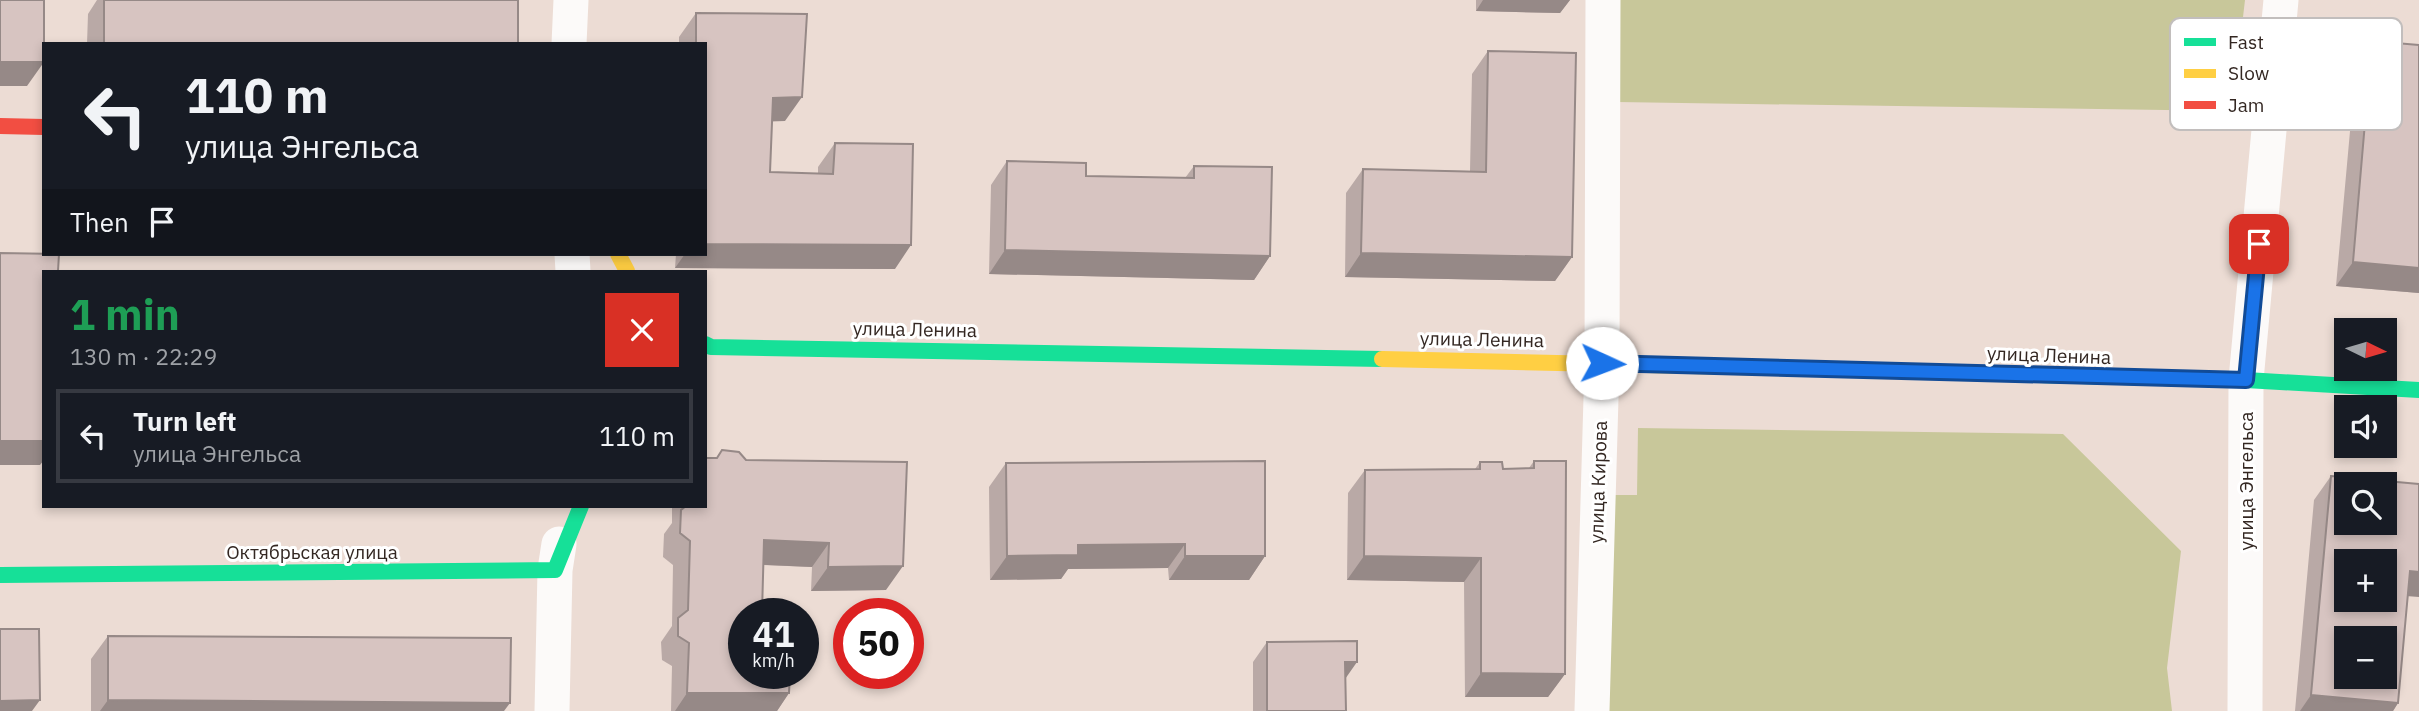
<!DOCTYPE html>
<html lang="en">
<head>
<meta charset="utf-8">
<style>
  :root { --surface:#171b24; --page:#242831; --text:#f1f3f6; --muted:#9ea1a6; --line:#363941 }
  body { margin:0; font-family:"IBM Plex Sans",sans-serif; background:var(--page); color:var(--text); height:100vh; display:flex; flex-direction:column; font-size:26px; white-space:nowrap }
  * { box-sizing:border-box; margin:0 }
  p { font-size:23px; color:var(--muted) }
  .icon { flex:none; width:38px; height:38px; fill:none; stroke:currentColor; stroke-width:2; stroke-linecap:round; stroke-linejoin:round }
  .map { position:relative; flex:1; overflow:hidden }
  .details { position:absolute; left:42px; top:270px; width:665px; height:238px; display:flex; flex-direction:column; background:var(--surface); border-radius:0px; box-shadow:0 4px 10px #0003 }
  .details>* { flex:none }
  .banner { position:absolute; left:42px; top:42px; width:665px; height:214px; border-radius:0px; box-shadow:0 4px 10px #0003; background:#171b24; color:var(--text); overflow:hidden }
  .needle { width:46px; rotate:95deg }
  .tools { position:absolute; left:2334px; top:318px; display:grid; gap:14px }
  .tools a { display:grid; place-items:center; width:63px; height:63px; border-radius:0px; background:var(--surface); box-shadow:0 4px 10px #0003; font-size:35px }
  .speed { position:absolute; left:728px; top:598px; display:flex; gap:14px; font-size:35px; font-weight:700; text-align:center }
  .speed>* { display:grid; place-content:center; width:91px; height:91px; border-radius:50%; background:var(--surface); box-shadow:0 4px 10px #0003; line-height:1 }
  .speed small { font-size:18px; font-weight:400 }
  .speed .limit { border:10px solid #d22; background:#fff; color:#111 }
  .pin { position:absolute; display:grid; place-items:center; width:60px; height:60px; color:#fff; margin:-30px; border-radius:14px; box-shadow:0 4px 10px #0006 }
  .me { position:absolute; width:77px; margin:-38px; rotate:92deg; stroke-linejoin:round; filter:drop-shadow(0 0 5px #0008) }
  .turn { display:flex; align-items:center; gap:24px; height:147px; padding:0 28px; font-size:32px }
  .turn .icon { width:91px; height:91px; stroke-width:2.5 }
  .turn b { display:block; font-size:49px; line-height:60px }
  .then { display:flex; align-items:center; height:66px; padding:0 28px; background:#0003; gap:14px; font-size:26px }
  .round { display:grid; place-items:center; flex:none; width:74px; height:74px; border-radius:0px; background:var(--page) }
  .head { display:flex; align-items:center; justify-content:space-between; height:119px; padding:0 28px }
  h1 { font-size:42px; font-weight:800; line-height:52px; color:#1e9e55 }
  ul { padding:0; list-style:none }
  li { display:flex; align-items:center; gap:21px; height:94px; margin:0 14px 10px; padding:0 14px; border:4px solid var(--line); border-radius:0px }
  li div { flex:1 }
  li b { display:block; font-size:26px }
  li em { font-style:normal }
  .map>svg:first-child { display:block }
</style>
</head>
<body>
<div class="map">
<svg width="2419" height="711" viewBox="0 0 2419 711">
  <rect width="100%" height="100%" fill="#ecdcd4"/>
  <path fill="#c8c79a" d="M1618,0h627l-13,111 -615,-9z
    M1638,428l425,6 118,117 -14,117 5,43h-564l4,-216h25z"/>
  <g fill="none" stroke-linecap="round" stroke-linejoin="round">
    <path stroke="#fcfaf9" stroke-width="35" d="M569,44l2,-44
      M572,254l1,17
      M552,711l3,-141 4,-26
      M1592,711l10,-348 1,-363
      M2245,711l1,-331 35,-380"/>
    <path stroke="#16e098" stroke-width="16" d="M705,344l6,3 671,12
      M2040,375l206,5 173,10
      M0,575l555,-5 26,-64"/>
    <path stroke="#ffcf43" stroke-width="16" d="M618,254l9,17
      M1382,359l483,11"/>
    <path stroke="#f24e42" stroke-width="16" d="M0,126l44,1
      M1865,370l175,5"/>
  </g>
  <path fill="#b9a9a6" d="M97,0h421v44h-431l1,-30z
    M1476,0h94l-10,13 -84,-2z
    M696,13l89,108h-13l-2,51 48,2v-7l17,-24 60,126 -220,-1 1,-14h29v-210h-26v-7z
    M2372,41l47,252 -83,-7 20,-221z
    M1488,51l84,206 -17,24 -210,-4 1,-84 17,-24 107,2 2,-97z
    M1007,161l79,15 99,2 9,-12 76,90 -16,24 -265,-6 2,-89z
    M722,450l24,10 140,130 -75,1 1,-24 -49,-2 -1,48 27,80 -12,18h-106l1,-45 -10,-6 -1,-18 11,-16 1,-61 -10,-8 1,-23 8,-11v-17h33l11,-48z
    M1534,461l31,213 -17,23h-83l-1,-115 -117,-2 1,-87 17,-23 110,-1 5,-7 23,7 26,-1z
    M1006,463l259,93 -16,24h-80l-1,-12 -100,1 -7,10 -71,1 -1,-93z
    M2331,476l77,120 -10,107 -5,8h-98l19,-211z
    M108,636l396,75h-413v-52z
    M1267,642l78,37 1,32h-93v-49z"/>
  <path fill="#968987" d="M1483,0h87l-10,13 -84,-2z
    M0,62h44l-17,24h-27z
    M802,97l-17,24 -29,1 17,-24z
    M705,244l206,1 -16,24 -220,-1 10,-14h20z
    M1005,250l265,6 -16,24 -265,-6z
    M1361,253l211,4 -17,24 -210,-4z
    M2353,262l66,6v25l-83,-7z
    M0,441h44v19l-4,5h-40z
    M764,540l65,3 -17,24 -65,-3z
    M1185,544l-17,24 -100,1 -7,10 -71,1 17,-24 71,-11z
    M1185,556h80l-16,24h-80z
    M1364,556l117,2 -17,24 -117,-2z
    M903,566l-17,24 -75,1 17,-24z
    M2410,571l9,1v25l-26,-2z
    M1345,662h12l-14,20z
    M1481,673l84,1 -17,23h-83z
    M687,693h102l-12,18h-102z
    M2311,695l87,8 -5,8h-93z
    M40,700l-8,11h-32v-10z
    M108,700l402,3 -6,8h-404z"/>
  <path fill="#d7c4c1" stroke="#968987" stroke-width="2" fill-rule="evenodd" d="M0,0h44v62h-44z
    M104,0h414v44h-414z
    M696,13l111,1 -5,83 -29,1 -3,74 63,2 2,-31 78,1 -2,101 -206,-1v-200h-9z
    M2372,41l47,4v223l-66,-6z
    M1488,51l88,2 -4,204 -211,-4 2,-84 123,3z
    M1007,161l79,2v13l108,2v-12l78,1 -2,89 -265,-6z
    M0,253l59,1 -1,17h-14v170h-44z
    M722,450l17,2 7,8 161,2 -4,104 -75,1 1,-24 -65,-3 -2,73 14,1h-32v60h46l-1,19h-102l2,-50 -11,-7v-18l10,-8 2,-69 -10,-8 1,-23 5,-4h19v-48h12z
    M1265,461v95h-80v-12l-107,1v10l-71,1 -1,-93z
    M1534,461h32l-1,213 -84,-1v-115l-117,-2 1,-86 115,-1v-7h22l1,7 31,-1z
    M2331,476l88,8v88l-9,-1 -12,132 -87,-8zM2347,485h38v38h-38zM2347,562h38v38h-38zM2347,639h38v38h-38z
    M0,629h39l1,71 -40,1z
    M108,636l403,2 -1,65 -402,-3z
    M1357,641v21h-12l1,49h-79v-69z"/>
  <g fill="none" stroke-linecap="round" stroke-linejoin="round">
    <defs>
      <path id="route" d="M1602,363l644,17 13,-136"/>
    </defs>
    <use href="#route" stroke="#114b97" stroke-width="18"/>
    <use href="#route" stroke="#1a73e8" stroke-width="12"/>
  </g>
  <g text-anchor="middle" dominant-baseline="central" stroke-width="6" stroke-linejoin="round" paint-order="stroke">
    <g font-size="19" fill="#332722" stroke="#fff">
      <text transform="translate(915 329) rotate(1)">улица Ленина</text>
      <text transform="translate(1482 339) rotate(1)">улица Ленина</text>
      <text transform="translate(2049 355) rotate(2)">улица Ленина</text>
      <text transform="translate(2246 481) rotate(-90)">улица Энгельса</text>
      <text transform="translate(1598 482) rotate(-88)">улица Кирова</text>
      <text x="312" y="552">Октябрьская улица</text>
    </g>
  </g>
  <rect x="2170" y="18" width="232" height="112" rx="10" fill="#fff" stroke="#c2bebd" stroke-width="2"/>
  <rect x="2184" y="38" width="32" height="8" fill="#16e098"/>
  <rect x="2184" y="69" width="32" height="9" fill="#ffcf43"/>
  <rect x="2184" y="101" width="32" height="8" fill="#f24e42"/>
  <g font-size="19" fill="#332722">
    <text x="2228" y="49">Fast</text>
    <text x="2228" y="80">Slow</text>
    <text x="2228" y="112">Jam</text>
  </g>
</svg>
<div class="tools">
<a><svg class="needle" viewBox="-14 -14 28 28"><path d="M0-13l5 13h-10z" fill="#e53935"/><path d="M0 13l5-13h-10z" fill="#9ea1a6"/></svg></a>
<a><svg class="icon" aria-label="sound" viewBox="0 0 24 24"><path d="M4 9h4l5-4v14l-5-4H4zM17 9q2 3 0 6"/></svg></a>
<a><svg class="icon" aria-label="search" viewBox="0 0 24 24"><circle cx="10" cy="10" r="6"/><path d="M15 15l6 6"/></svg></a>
<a>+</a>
<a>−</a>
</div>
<div class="speed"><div>41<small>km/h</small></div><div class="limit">50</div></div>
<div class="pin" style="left:2259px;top:244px;background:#d93025"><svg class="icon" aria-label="arrive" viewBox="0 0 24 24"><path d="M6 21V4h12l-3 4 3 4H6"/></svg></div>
<svg class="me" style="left:1602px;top:363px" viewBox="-20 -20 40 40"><circle r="19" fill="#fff"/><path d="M0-13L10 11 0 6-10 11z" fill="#1a73e8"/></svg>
<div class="banner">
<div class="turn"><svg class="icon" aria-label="left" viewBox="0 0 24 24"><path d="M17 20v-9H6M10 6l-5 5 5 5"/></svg><div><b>110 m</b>улица Энгельса</div></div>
<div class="then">Then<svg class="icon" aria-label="arrive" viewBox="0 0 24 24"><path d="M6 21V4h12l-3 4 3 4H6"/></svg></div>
</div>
<section class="details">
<div class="head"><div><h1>1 min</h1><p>130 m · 22:29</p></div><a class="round" style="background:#d93025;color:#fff"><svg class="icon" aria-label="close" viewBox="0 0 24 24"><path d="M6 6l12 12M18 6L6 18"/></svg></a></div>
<ul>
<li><svg class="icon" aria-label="left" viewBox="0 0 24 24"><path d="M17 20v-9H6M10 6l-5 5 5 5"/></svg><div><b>Turn left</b><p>улица Энгельса</p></div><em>110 m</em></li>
</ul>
</section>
</div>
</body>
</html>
